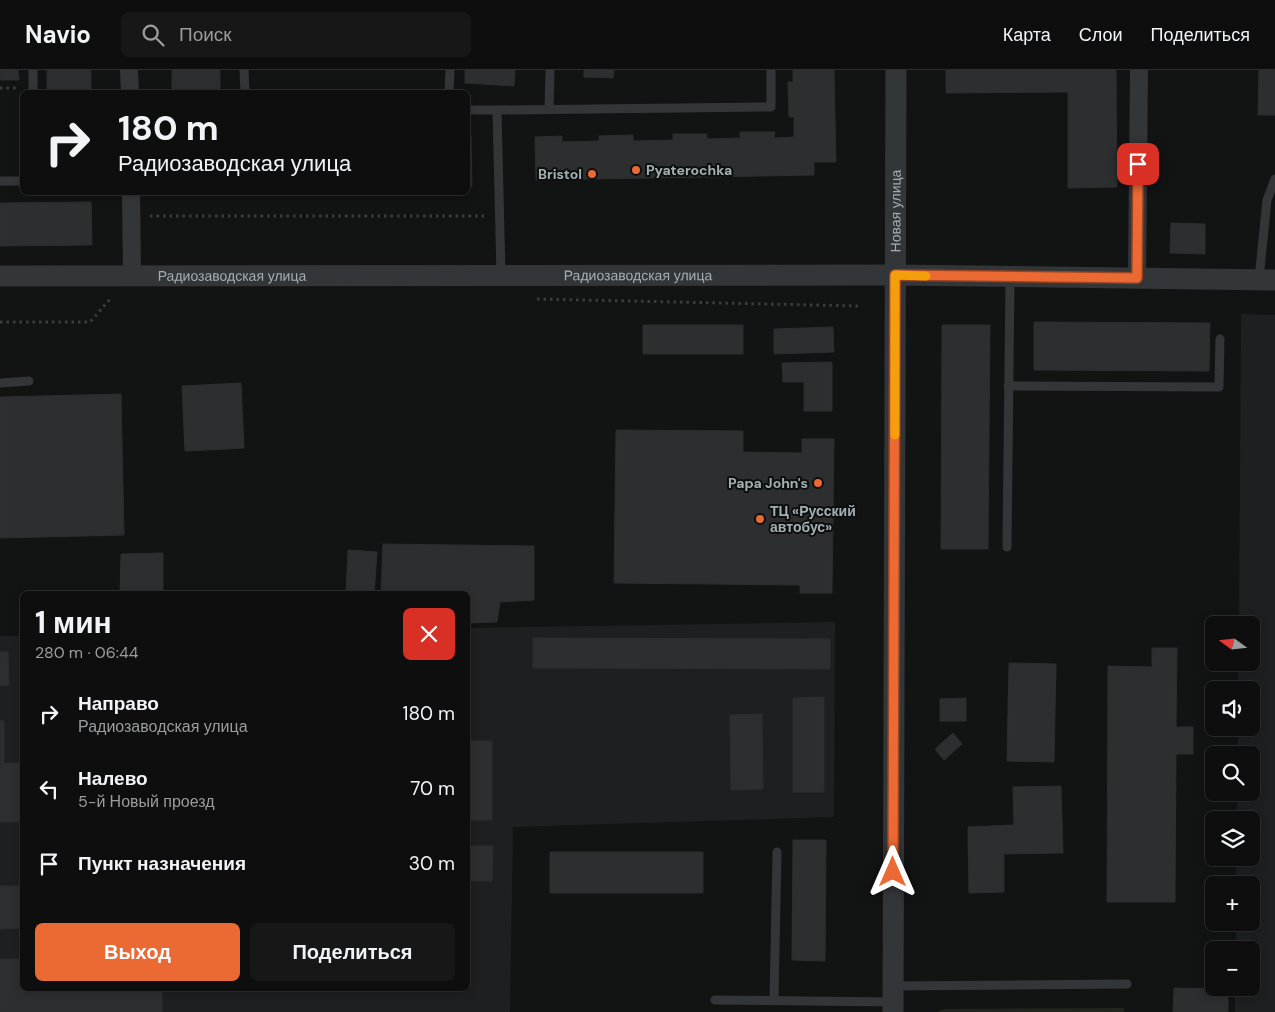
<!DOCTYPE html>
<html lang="ru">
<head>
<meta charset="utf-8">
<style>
  :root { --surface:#0e0e0e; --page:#171717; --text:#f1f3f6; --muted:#9b9c9e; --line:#2e2e2e; --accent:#eb6933 }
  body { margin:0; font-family:"DM Sans",sans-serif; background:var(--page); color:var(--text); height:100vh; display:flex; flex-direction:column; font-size:19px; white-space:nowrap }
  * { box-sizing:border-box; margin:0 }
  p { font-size:16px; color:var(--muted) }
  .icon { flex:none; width:28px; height:28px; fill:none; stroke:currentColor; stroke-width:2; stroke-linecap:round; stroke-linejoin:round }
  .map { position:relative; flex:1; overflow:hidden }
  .drawer { position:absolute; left:20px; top:521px; width:450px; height:400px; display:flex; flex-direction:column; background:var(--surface); border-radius:8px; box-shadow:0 2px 8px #0003,0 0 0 1px var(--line) }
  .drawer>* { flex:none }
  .hud { position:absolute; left:20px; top:20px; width:450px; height:105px; border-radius:8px; box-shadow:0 2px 8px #0003,0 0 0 1px var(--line); background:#0e0e0e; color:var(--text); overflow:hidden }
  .needle { width:32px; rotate:285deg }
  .fabs { position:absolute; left:1205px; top:546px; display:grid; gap:10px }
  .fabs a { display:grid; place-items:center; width:55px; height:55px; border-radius:8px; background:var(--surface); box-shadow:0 2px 8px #0003,0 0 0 1px var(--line); font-size:25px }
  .pin { position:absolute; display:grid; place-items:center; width:42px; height:42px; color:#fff; margin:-21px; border-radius:10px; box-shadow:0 2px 8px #0006 }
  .me { position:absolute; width:55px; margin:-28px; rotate:0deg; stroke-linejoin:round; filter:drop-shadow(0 0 4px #0008) }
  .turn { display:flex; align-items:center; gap:18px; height:105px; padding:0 15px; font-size:22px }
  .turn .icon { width:65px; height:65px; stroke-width:2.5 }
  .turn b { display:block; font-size:35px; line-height:42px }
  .round { display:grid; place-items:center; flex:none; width:52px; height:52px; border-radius:8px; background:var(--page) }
  .overview { display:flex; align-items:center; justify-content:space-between; height:85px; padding:0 15px }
  h1 { font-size:30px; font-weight:700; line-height:38px }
  .action { display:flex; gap:10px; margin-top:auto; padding:10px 15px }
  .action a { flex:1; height:58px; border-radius:8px; background:var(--accent); color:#fff; font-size:20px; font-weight:700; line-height:58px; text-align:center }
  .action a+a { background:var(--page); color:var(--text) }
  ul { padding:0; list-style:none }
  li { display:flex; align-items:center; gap:15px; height:75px; padding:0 15px }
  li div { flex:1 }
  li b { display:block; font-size:19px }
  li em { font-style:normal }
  header { display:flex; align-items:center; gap:30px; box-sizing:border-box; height:70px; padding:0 25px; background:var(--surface); border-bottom:1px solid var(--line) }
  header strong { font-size:24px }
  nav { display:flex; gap:28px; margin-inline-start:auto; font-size:18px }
  .search { width:350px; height:45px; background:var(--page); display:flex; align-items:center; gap:12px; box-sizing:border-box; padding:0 18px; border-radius:8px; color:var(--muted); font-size:19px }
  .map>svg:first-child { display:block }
</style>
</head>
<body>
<header>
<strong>Navio</strong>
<div class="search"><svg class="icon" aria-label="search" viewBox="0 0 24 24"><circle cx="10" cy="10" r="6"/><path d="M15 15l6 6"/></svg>Поиск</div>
<nav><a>Карта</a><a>Слои</a><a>Поделиться</a></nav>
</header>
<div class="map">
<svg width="1275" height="942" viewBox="0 0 1275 942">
  <rect width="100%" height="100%" fill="#121313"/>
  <path fill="#1e1f20" d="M1241,244l34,1v697h-40v-24h16v-38h-15v-27l15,-1v-37h-15v-27h15v-38h-14v-27l14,-1v-37h-14l1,-27h13v-38h-13v-27l13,-1v-37h-12z
    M835,552l-1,195 -321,10 -3,185h-510v-376h22v353h446v-361z"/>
  <path fill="#20261e" d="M1124,938v4h-187l7,-3z"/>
  <path fill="#2d2e2f" stroke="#2c2d2f" d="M0,0h18l1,10h-19z
    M47,0h44v22h-44z
    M172,0h48v22h-48z
    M465,0h50l-1,16 -49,-3z
    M584,0h30l-1,8 -29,-1z
    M793,0h41l2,92h-22v13l-278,5 -1,-43 27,-1v6l37,-1v-5l34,-1v6l40,-1v-6h34v5l33,-1v-6h35l-1,6 20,-1v-20h-5l-1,-35h5z
    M946,0h170l1,117 -49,1v-96l-122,1z
    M1259,0h16v45h-17z
    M468,66h3l1,50h-4z
    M91,132l1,43 -92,1v-43z
    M1171,153l34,1v30l-35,-1z
    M1034,252l176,1 -1,48 -175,-1z
    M643,255h100v29h-100z
    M942,255h48l-2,224h-47z
    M833,257l1,25 -60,2v-25z
    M832,292v49h-28v-29h-21l-1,-19z
    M241,313l3,65 -59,3 -3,-65z
    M121,324l3,141 -124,3v-141z
    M616,360l127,1v21l59,1v-14h32l-2,154h-32v-8l-186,-2z
    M383,474l151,2v54l-34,2 -3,20 -29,1v-29h-87z
    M348,480l29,2 -3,42h-28z
    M163,483v41h-43l1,-40z
    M468,565l2,54h-2z
    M533,568l297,1v30l-297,-1z
    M1152,578h25l-1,79h17v27h-17l-1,148h-68l1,-236 44,1z
    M0,582h8l1,33 -9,1z
    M1009,593l47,1 -2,98 -47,-1z
    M824,627v95h-31v-94z
    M966,628v23h-26v-22z
    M762,644l1,75 -32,1 -1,-75z
    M0,651h4v42h18v59h-22z
    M953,663l9,11 -18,16 -9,-11z
    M468,671h24v79h-24z
    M1061,716l2,67 -59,1v38l-35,1 -1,-66 46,-2 -1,-38z
    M793,770h33l-1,121 -33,-1z
    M468,776h25l-1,35h-24z
    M550,782h153v41h-153z
    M0,816h22v42l-22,1z
    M0,889h22v30h140v23h-162z
    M1174,918l54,1v23h-55z"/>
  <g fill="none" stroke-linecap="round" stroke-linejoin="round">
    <path stroke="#393d3f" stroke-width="3" stroke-dasharray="2.5 4" stroke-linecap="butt" d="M0,18h19
      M150,146h336
      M537,229l322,7
      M0,252h90l21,-24"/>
    <path stroke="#333638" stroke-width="9" d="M244,0l1,22
      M33,22v-22
      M449,22l1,-22
      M549,39l1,-39
      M468,40h29l4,165
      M497,40l274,-3v-37
      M0,111h22
      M1259,209l8,-79 8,-21
      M0,313l29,-2
      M1008,316l211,1 1,-48
      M1007,477l3,-270
      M893,916l234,-2
      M715,930l178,2
      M774,930l3,-148"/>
    <path stroke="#333638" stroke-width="18" d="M129,0l1,22
      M131,122l1,84
      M1137,208l2,-208"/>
    <g stroke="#333638" stroke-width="21">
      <path id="s1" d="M0,206l895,-1 380,5"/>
      <path id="s2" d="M893,942l3,-942"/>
    </g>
  </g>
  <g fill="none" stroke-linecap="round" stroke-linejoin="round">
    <defs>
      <path id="route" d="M893,802l2,-597 242,3 1,-114"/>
    </defs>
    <use href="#route" stroke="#994421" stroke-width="12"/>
    <use href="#route" stroke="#eb6933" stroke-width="9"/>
    <path stroke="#f59e0b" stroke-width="9" d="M895,365v-160l31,1"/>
  </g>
  <g fill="#eb6933" stroke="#0d0e0e" stroke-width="2">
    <circle cx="636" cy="100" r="5"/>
    <circle cx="592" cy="104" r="5"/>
    <circle cx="818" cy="413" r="5"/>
    <circle cx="760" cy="449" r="5"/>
  </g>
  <g text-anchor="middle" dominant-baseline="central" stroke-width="4" stroke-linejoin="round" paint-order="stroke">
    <g font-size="14" font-weight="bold" fill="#a4afb4" stroke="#0d0e0e" text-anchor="start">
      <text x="646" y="100">Pyaterochka</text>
      <text x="582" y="104" text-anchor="end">Bristol</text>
      <text x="808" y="413" text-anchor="end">Papa John's</text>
      <text x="770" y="441">ТЦ «Русский<tspan x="770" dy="16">автобус»</tspan></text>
    </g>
    <g font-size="14" fill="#a4afb4" stroke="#0d0e0e">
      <text stroke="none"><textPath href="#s2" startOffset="801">Новая улица</textPath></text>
      <text stroke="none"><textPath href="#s1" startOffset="232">Радиозаводская улица</textPath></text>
      <text stroke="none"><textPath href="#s1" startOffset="638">Радиозаводская улица</textPath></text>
    </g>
  </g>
</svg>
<div class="fabs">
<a><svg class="needle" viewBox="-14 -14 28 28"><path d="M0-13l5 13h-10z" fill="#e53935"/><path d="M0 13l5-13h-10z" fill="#9b9c9e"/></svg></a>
<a><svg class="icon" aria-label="sound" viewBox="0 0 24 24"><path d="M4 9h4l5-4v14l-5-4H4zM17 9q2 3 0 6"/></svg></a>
<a><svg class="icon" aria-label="search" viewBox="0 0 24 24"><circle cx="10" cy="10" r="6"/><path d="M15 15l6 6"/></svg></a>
<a><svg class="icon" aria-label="layers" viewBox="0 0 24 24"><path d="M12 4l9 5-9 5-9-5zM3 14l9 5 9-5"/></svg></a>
<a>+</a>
<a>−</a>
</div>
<div class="pin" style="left:1138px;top:94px;background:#d93025"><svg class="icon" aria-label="arrive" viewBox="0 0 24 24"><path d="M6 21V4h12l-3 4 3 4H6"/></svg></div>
<svg class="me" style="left:893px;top:802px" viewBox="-20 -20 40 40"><path d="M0-17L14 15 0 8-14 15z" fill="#eb6933" stroke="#fff" stroke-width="4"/></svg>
<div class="hud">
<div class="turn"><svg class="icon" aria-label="right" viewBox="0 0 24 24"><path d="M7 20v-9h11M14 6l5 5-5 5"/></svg><div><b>180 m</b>Радиозаводская улица</div></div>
</div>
<section class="drawer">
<div class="overview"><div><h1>1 мин</h1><p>280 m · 06:44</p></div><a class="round" style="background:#d93025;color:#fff"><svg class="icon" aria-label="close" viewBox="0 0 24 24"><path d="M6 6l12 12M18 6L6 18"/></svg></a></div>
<ul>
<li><svg class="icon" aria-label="right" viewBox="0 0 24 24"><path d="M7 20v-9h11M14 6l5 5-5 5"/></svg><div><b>Направо</b><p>Радиозаводская улица</p></div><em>180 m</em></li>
<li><svg class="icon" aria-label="left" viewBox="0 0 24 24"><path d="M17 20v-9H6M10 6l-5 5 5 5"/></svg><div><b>Налево</b><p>5-й Новый проезд</p></div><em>70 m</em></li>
<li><svg class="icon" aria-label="arrive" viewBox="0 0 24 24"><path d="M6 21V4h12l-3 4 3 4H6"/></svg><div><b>Пункт назначения</b></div><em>30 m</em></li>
</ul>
<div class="action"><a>Выход</a><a>Поделиться</a></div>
</section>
</div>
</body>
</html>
